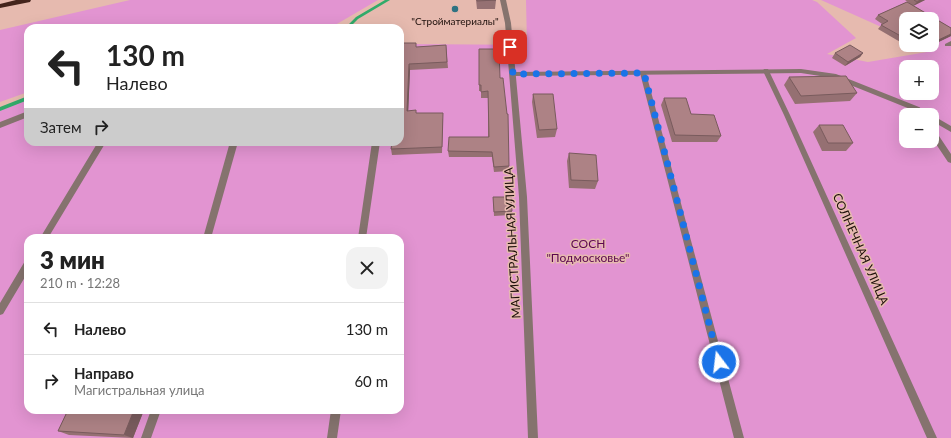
<!DOCTYPE html>
<html lang="ru">
<head>
<meta charset="utf-8">
<style>
  :root { --surface:#fff; --page:#f2f2f2; --text:#222; --muted:#767676; --line:#e0e0e0 }
  body { margin:0; font-family:Lato,sans-serif; background:var(--page); color:var(--text); height:100vh; display:flex; flex-direction:column; font-size:15px; white-space:nowrap }
  * { box-sizing:border-box; margin:0 }
  p { font-size:13px; color:var(--muted) }
  .icon { flex:none; width:22px; height:22px; fill:none; stroke:currentColor; stroke-width:2; stroke-linecap:round; stroke-linejoin:round }
  .map { position:relative; flex:1; overflow:hidden }
  .details { position:absolute; left:24px; top:234px; width:380px; height:180px; display:flex; flex-direction:column; background:var(--surface); border-radius:12px; box-shadow:0 4px 16px #0002 }
  .details>* { flex:none }
  .guide { position:absolute; left:24px; top:24px; width:380px; height:122px; border-radius:12px; box-shadow:0 4px 16px #0002; background:#fff; color:var(--text); overflow:hidden }
  .controls { position:absolute; left:899px; top:12px; display:grid; gap:8px }
  .controls a { display:grid; place-items:center; width:40px; height:40px; border-radius:8px; background:var(--surface); box-shadow:0 4px 16px #0002; font-size:20px }
  .pin { position:absolute; display:grid; place-items:center; width:34px; height:34px; color:#fff; margin:-17px; border-radius:8px; box-shadow:0 2px 6px #0006 }
  .me { position:absolute; width:44px; margin:-22px; rotate:345deg; stroke-linejoin:round; filter:drop-shadow(0 0 3px #0008) }
  .turn { display:flex; align-items:center; gap:14px; height:84px; padding:0 16px; font-size:18px }
  .turn .icon { width:52px; height:52px; stroke-width:2.5 }
  .turn b { display:block; font-size:28px; line-height:34px }
  .then { display:flex; align-items:center; height:38px; padding:0 16px; background:#0003; gap:8px; font-size:15px }
  .round { display:grid; place-items:center; flex:none; width:42px; height:42px; border-radius:12px; background:var(--page) }
  .summary { display:flex; align-items:center; justify-content:space-between; height:68px; padding:0 16px }
  h1 { font-size:24px; font-weight:800; line-height:30px }
  ul { padding:0; list-style:none }
  li { display:flex; align-items:center; gap:12px; height:52px; padding:0 16px; border-top:1px solid var(--line) }
  li div { flex:1 }
  li b { display:block; font-size:15px }
  li em { font-style:normal }
  .map>svg:first-child { display:block }
</style>
</head>
<body>
<div class="map">
<svg width="951" height="438" viewBox="0 0 951 438">
  <rect width="100%" height="100%" fill="#e6baaf"/>
  <path fill="#e294d1" fill-rule="evenodd" d="M130,0h248l-48,28h-302v64l-28,10v-72z
    M526,0h286l5,2 39,36 -29,16 41,8 65,-11 -12,-6h11v-26h-26v19l-85,-38h130v438h-951v-330l28,-11v45h372v-98l127,1zM906,67h26v26h-26zM906,115h26v26h-26zM28,238h372v172h-372z"/>
  <g fill="none" stroke-linecap="round" stroke-linejoin="round">
    <path fill="#31ab6a" fill-rule="evenodd" d="M385,0h5l-32,19 -9,9h-4l11,-11z
      M28,96v4l-28,11v-4z"/>
    <path fill="#85736e" fill-rule="evenodd" d="M801,69l35,5 83,33 11,8h-8l-7,-4 -82,-33 -32,-5 -288,3 -3,-2 3,-2z
      M28,111v6l-28,11v-6z
      M932,115l19,11v6l-19,-11z"/>
    <path fill="#85736e" fill-rule="evenodd" d="M500,0h6l5,23 16,174 11,241h-10l-9,-241 -14,-174z
      M951,41v5h-6v-2z
      M764,69h4l1,2 21,44 147,323h-10l-143,-323 -21,-44z
      M641,71h2l3,2 98,365h-10l-94,-365z
      M915,107h4l5,8h-7l-3,-6z
      M932,129l3,1 16,24v9l-3,-1 -16,-24z
      M98,142h8l-58,96h-8z
      M230,142h8l-27,96h-8z
      M372,142h8l-14,96h-8z
      M28,260v12l-25,42 -3,1v-12l25,-42z
      M151,410h10l-10,28h-10z
      M331,410h10l-4,28h-10z"/>
    <path fill="#43241c" fill-rule="evenodd" d="M16,0h15l-1,2 -30,6v-4z"/>
  </g>
  <path fill="#957072" d="M476,0h20l-1,9h-18z
    M905,0h20l-12,6z
    M907,2l44,26v8l-29,14 -9,-5h19v-26h-26v22l-4,2 -24,-14 4,-5 -7,-5 3,-4z
    M400,43l17,4 29,-2 2,23 -38,2 -2,41 8,2 27,6 -1,34 -50,2 -1,-6z
    M479,49l21,29 9,88v5l-15,1 -2,-15h-43l-1,-6 40,-14v-39h-7v-7h-2z
    M835,53h28l-3,4 -15,9 -13,-8z
    M789,77l68,16 -7,8 -55,3 -11,-19z
    M533,94l24,35 -2,8 -18,1 -5,-36z
    M664,98l27,16 30,22 -4,6h-45l-11,-37z
    M819,125l34,18 -7,8h-24l-9,-19z
    M569,153l29,28 -3,8 -26,-1 -2,-27z
    M493,197l19,14v4l-18,1z
    M68,410h76l-11,28 -64,-3 -11,-4z"/>
  <path fill="#795b5d" d="M920,0h5l-12,6 4,-4z
    M951,34v2l-29,14 4,-4 2,-1h4v-2z
    M863,53l-3,4 -15,9 3,-4z
    M409,64l1,6 -2,47 -1,-6z
    M134,410h10l-11,28 -9,-3z"/>
  <path fill="#ad8285" stroke="#795b5d" d="M477,0h19l-19,1z
    M914,0h6l-3,2z
    M907,2l44,26v6l-19,9v-24h-26v20l-25,-14 7,-4 -10,-6z
    M400,43h16v4l30,-2 1,17 -38,2 -2,47 9,-1v3h27l-1,34 -51,2 1,-7h8z
    M850,45l13,8 -15,9 -13,-9z
    M479,49h20l1,29h3l4,36h1l1,52 -15,1 -2,-15 -44,-1 1,-14h40l-1,-46 -7,1v-7h-2z
    M846,76l11,17 -56,3 -12,-19z
    M533,94h20l4,35 -18,1z
    M664,98h22l5,16 23,1 7,21 -46,-1z
    M819,125h24l10,18h-25z
    M569,153l27,2 2,26 -27,-1z
    M493,197h18l1,14 -18,1z
    M68,410h66l-10,25 -66,-4z"/>
  <g fill="none" stroke-linecap="round" stroke-linejoin="round">
    <path stroke="#1a73e8" stroke-width="7" stroke-dasharray="0 12.6" d="M510,47l3,27 131,-1 75,289"/>
  </g>
  <circle fill="#2e7282" stroke="#e6baaf" stroke-width="1.5" cx="455" cy="9" r="4"/>
  <g text-anchor="middle" dominant-baseline="central" stroke-width="3" stroke-linejoin="round" paint-order="stroke">
    <g font-size="10" fill="#1d0e0a" stroke="#e6baaf">
      <text x="455" y="21">"Стройматериалы"</text>
    </g>
    <g font-size="12" fill="#1d0e0a" stroke="#e6baaf">
      <text transform="translate(512 243) rotate(-93)">МАГИСТРАЛЬНАЯ УЛИЦА</text>
      <text transform="translate(861 249) rotate(66)">СОЛНЕЧНАЯ УЛИЦА</text>
    </g>
    <g font-size="12" fill="#5c0650" stroke="#e6baaf">
      <text x="588" y="243">СОСН<tspan x="588" dy="14">"Подмосковье"</tspan></text>
    </g>
  </g>
</svg>
<div class="controls">
<a><svg class="icon" aria-label="layers" viewBox="0 0 24 24"><path d="M12 4l9 5-9 5-9-5zM3 14l9 5 9-5"/></svg></a>
<a>+</a>
<a>−</a>
</div>
<div class="pin" style="left:510px;top:47px;background:#d93025"><svg class="icon" aria-label="arrive" viewBox="0 0 24 24"><path d="M6 21V4h12l-3 4 3 4H6"/></svg></div>
<svg class="me" style="left:719px;top:362px" viewBox="-20 -20 40 40"><circle r="17" fill="#1a73e8" stroke="#fff" stroke-width="3"/><path d="M0-11L8 9 0 5-8 9z" fill="#fff"/></svg>
<div class="guide">
<div class="turn"><svg class="icon" aria-label="left" viewBox="0 0 24 24"><path d="M17 20v-9H6M10 6l-5 5 5 5"/></svg><div><b>130 m</b>Налево</div></div>
<div class="then">Затем<svg class="icon" aria-label="right" viewBox="0 0 24 24"><path d="M7 20v-9h11M14 6l5 5-5 5"/></svg></div>
</div>
<section class="details">
<div class="summary"><div><h1>3 мин</h1><p>210 m · 12:28</p></div><a class="round"><svg class="icon" aria-label="close" viewBox="0 0 24 24"><path d="M6 6l12 12M18 6L6 18"/></svg></a></div>
<ul>
<li><svg class="icon" aria-label="left" viewBox="0 0 24 24"><path d="M17 20v-9H6M10 6l-5 5 5 5"/></svg><div><b>Налево</b></div><em>130 m</em></li>
<li><svg class="icon" aria-label="right" viewBox="0 0 24 24"><path d="M7 20v-9h11M14 6l5 5-5 5"/></svg><div><b>Направо</b><p>Магистральная улица</p></div><em>60 m</em></li>
</ul>
</section>
</div>
</body>
</html>
